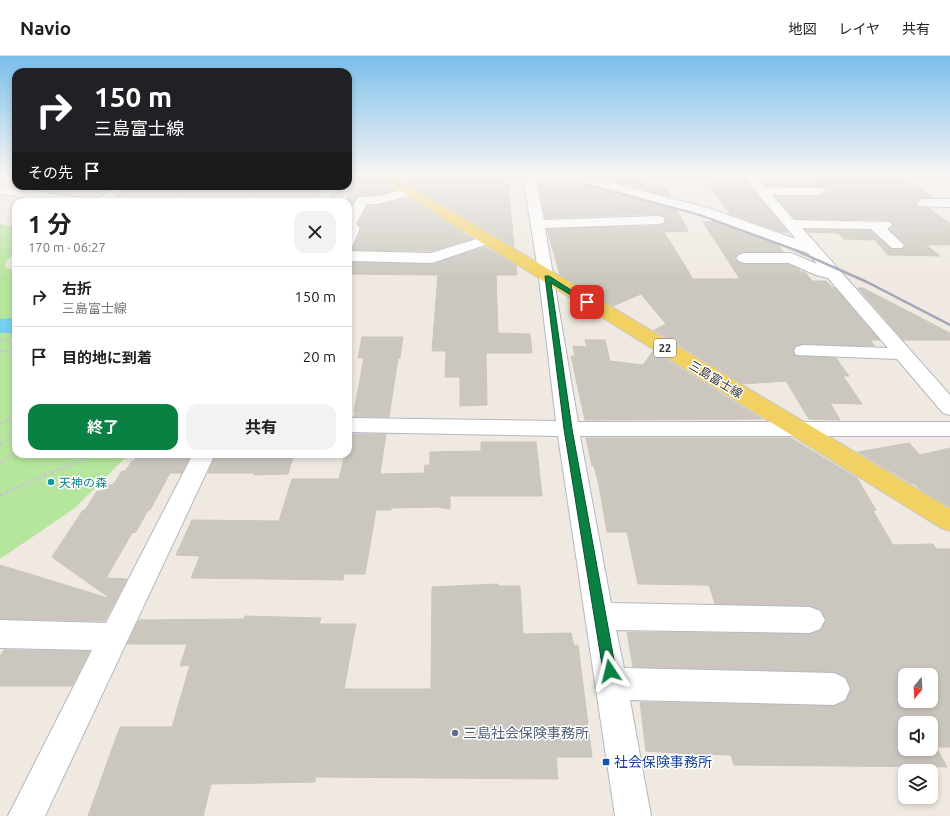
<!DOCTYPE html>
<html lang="ja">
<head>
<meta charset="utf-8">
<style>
  :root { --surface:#fff; --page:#f2f2f2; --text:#202124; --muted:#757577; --line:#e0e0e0; --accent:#0b8043 }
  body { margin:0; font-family:Ubuntu,"Noto Sans JP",sans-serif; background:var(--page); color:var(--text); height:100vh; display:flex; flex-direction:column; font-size:15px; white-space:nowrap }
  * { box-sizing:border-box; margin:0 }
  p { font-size:13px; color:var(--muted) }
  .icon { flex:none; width:22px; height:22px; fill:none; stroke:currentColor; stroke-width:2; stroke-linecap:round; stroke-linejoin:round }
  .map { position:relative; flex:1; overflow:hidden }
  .sheet { position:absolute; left:12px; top:142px; width:340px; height:260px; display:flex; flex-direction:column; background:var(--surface); border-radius:12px; box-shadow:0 2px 6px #0003 }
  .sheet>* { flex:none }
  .top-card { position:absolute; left:12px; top:12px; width:340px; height:122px; border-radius:12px; box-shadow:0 2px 6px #0003; background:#202124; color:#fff; overflow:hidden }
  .needle { width:26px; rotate:198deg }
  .buttons { position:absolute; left:898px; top:612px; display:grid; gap:8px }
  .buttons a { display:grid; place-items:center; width:40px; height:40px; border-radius:8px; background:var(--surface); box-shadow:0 2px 6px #0003; font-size:20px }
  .pin { position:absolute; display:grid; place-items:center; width:34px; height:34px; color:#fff; margin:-17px; border-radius:8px; box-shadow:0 2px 6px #0006 }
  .me { position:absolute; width:44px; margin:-22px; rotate:350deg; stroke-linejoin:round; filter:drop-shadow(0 0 3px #0008) }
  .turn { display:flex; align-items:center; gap:14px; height:84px; padding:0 16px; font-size:18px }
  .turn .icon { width:52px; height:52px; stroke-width:2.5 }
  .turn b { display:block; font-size:28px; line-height:34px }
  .then { display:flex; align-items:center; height:38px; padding:0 16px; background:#0003; gap:8px; font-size:15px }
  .round { display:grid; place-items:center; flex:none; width:42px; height:42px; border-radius:12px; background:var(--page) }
  .summary { display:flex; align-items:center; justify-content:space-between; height:68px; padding:0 16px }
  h1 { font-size:24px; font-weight:700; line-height:30px }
  .cta { display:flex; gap:8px; margin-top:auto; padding:8px 16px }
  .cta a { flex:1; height:46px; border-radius:12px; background:var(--accent); color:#fff; font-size:16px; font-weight:700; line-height:46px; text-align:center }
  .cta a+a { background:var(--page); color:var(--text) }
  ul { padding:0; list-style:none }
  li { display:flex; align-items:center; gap:12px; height:60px; padding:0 16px; border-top:1px solid var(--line) }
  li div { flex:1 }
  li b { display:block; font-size:15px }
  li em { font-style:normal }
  header { display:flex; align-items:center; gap:24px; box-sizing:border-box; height:56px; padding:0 20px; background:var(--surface); border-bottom:1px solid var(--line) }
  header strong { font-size:19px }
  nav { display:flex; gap:22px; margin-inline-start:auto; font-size:14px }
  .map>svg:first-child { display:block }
</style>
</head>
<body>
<header>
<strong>Navio</strong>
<nav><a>地図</a><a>レイヤ</a><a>共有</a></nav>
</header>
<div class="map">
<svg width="950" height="760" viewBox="0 0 950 760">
  <rect width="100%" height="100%" fill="#efe9e1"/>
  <path fill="#b6e59e" d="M0,168l16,3v26c-5,3 -11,8 -10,14l10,5v182h113l-54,54 -75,51z"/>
  <path fill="#75cff0" d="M16,262v15h-16v-14z"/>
  <path fill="#cbc7bf" stroke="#cbc5ba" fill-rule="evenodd" d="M348,118h26l22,16 -18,5 -20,1 -10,15z
    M392,118h120l-6,9h2l6,64z
    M589,118h53l7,13h14l1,3h3l3,7z
    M815,118h86l33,24h-12l-6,5 1,3 12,2 21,16v21h-24l14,11 -52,-1 -13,-15 -31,-1 -6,-6 -30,-1 -3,-2h65l21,19 11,1 3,-5 -16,-16 4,-4 -3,-5 -95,-1 -20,-23h45l7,-5 -2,-4 -59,-1 -6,-7h61z
    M707,121l37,2 44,53h-7l-51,-18 -15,-20z
    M553,124l40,7 84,23 11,21 -24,1 29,47h47l-37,-57 12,-1 62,22 6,9h-39l-6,2 -4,4 4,4 6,2h45l9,4 3,4h4l7,9h14l7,7h2l45,52h-10l5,6 -72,-2 -7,2 -3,4 3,6 40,2 13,18h-6l19,28 -32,-1 10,17 -31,-1 -23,-38 -43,3 -89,-54 12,-6 -25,-30 -28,12 -53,-31 -13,-46 111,-3 6,-2 2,-5 -3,-3 -5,-2 -113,4 -7,-35h11z
    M409,142l63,41 -41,12 -83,-1v-3l6,-1 7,-17 -3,-5 10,-18 10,-1z
    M485,191l31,18 1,10h-21l2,58 32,1 2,19h-46l1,52 -27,1v-29h-15l1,-26h-14l6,-76 -90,-1v-12l84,2z
    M858,232h5l87,45v7h-47z
    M362,281h41l-3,21h-2l-9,59h-35l2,-5h-2l10,-54h-6z
    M585,284h20l5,21 33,4 10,-14 109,68 -177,1 -14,-64h4l-2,-10 14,1z
    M350,378h36l-6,40 44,-1 1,-8h5v-13l51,-1v-9h55l6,54h-92v13l-13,-2 -46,1v2h-15l-11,64h-21l-1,6 -152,-2 9,-22 -24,-1 16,-35 87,1 13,-42h47l6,-25h3z
    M586,382h205l66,40 19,32 -3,1 20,34 40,-1 3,5h14v198h-14l11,20 -213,-2 -3,-10 -42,-1 -43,-3 -6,-49 194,4 12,-5 5,-13 -5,-11 -12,-5 -201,-5 -6,-35 183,2 11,-4 5,-11 -5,-9 -11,-4 -95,-2 -6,-19 -71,-1 -11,-52h-20l-8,-47 -5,-19h-2zM905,619h26v26h-26zM905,667h26v26h-26z
    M909,387l11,12 30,-7v59l-28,-16 -8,-7h-2l-54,-32z
    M135,398h56l-9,19h-12l-20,37h-2l-12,22 -4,1 -26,45 21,1 -22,42 -105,-2v-54l111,34 -59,-42 31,-47h2l12,-19h5l4,-6h7l9,-14h3l7,-10h3z
    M216,398h78l-6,20 -34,1v-2h-46z
    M498,528v2h22l3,48 48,-1 3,13 4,-1 14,112h-36l2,22 -243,-2v5l-104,2 -8,32h-115l32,-89h52l18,-62 -10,1 7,-22h-60l12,-24 105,-1 1,-3 76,2 -2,6h37l-12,65h87l1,-102z
    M4,594l86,1 -18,35h-72v-30z"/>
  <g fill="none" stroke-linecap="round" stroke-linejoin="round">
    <defs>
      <path id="minor" d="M523,118h12l9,46 114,-4 5,1 2,3 -2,3 -5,1 -113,4 33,194h372v14h-370l31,167 199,4 10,4 5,9 -5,9 -10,4 -194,-3 8,38 210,5 11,5 5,11 -5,11 -11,5 -204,-5 21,116h-36l-57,-380 -210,-4v-14l208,3 -17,-143z
        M560,118h19l132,35 85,30 -55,-65h12l12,13 59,1 2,3 -6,4h-48l22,25 96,2 2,3 -5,4 17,16 -2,3h-10l-21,-19 -69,-1 148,167v20l-7,-2 -46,-54 -101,-4 -2,-4 2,-4 7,-2 85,3 -60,-70 -12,-3 -27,-12h-45l-5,-2 -3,-3 3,-3 5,-2h47l26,11 -9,-11 -107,-38 -139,-38z
        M0,130l82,12 6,4h-32l-56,-8z
        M117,130h15l-25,16h-15z
        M323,130h12l-7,16h-12z
        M409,132l4,1 2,3 -2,3 -35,9h-11l-11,20 4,4 -7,17 -5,1v-32l10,-17 20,-1z
        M923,143h27v8l-32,-1 -1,-3z
        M486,180l5,1 2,3 -2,3 -59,20 -84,-2v-10l83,2z
        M193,398h22l-170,362h-37l84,-166 -92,-2v-28l106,3z"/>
      <path id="major" d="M375,118h14l561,335v22l-9,-3 -494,-307z"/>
    </defs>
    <use href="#minor" stroke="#b4b7c1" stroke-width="2"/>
    <use href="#major" stroke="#c9c9c9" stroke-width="2"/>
    <path stroke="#c9c9c9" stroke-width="1.5" stroke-dasharray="2 1" stroke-linecap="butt" d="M167,146l23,-16"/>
    <path stroke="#c9c9c9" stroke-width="2" stroke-dasharray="2.5 1.5" stroke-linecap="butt" d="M0,284h16"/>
    <path stroke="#c9c9c9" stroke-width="2.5" stroke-dasharray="3 2" stroke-linecap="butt" d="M0,295l16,1
      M0,368l16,-9
      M0,389l16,-15
      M0,407l16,-12
      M52,416l26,-10 14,-8"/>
    <path stroke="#c9c9c9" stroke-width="3" stroke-dasharray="3.5 2.5" stroke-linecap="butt" d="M0,439l55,-24"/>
    <use href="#minor" fill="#fff" fill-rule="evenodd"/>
    <use href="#major" fill="#f2d163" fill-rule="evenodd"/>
    <path stroke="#a3a6b8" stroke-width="2" d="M549,118l151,41 100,37"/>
    <path stroke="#a3a6b8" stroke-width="2.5" d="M797,195l70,31 83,43"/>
  </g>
  <linearGradient id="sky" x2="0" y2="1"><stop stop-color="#7abfeb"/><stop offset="0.53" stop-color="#f8f5f2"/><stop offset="1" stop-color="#f8f5f2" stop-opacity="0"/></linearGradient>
  <rect width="950" height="224" fill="url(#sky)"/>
  <path fill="#0b8043" stroke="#07532c" d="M545,220h4l41,26 -6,1 -33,-20 21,146 44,242 -2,4 -4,2 -5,-2 -2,-4 -39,-242z"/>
  <circle fill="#0f9aa8" stroke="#fff" stroke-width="1.5" cx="51" cy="426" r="4"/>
  <circle fill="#5c6f8a" stroke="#fff" stroke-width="1.5" cx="455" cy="677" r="4"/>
  <rect fill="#1a4fb4" stroke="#fff" stroke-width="1.5" x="602" y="702" width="8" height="8" rx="2"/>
  <g text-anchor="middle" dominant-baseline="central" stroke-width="3" stroke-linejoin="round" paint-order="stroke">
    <rect fill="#fff" stroke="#6d6d6d" stroke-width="1" x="654" y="283" width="22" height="18" rx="3"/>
    <g font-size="11" font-weight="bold" fill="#2e2e2e">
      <text x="665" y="292">22</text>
    </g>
    <g font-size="12" fill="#2e2e2e" stroke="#fff">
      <text transform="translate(716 323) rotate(31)">三島富士線</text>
    </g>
    <g font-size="12" fill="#0d838f" stroke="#fff" text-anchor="start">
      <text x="59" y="426">天神の森</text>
    </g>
    <g font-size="14" fill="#4e5e75" stroke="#fff" text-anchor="start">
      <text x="463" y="677">三島社会保険事務所</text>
    </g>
    <g font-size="14" fill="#164399" stroke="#fff" text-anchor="start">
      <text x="614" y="706">社会保険事務所</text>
    </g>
  </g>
</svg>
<div class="buttons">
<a><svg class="needle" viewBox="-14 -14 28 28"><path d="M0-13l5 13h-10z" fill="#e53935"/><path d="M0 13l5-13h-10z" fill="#757577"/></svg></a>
<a><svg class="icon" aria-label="sound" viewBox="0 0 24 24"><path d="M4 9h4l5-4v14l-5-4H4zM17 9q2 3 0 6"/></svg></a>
<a><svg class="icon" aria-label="layers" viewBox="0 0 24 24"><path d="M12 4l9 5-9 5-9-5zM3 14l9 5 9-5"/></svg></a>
</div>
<div class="pin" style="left:587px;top:246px;background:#d93025"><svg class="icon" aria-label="arrive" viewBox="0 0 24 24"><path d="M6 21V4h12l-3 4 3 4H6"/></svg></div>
<svg class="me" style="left:610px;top:615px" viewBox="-20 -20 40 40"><path d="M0-17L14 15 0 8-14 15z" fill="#0b8043" stroke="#fff" stroke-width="4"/></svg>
<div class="top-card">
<div class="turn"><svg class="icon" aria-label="right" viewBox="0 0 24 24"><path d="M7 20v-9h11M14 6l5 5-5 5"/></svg><div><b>150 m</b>三島富士線</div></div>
<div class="then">その先<svg class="icon" aria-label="arrive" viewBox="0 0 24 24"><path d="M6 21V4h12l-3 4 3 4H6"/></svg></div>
</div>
<section class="sheet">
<div class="summary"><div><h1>1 分</h1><p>170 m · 06:27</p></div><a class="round"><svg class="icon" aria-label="close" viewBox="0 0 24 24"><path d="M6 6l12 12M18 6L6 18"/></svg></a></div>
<ul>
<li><svg class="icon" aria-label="right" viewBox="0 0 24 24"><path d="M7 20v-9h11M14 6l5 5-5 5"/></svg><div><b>右折</b><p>三島富士線</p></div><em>150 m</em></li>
<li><svg class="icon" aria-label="arrive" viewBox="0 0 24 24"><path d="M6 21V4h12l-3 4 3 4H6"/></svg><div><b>目的地に到着</b></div><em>20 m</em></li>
</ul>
<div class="cta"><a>終了</a><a>共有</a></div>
</section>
</div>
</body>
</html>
